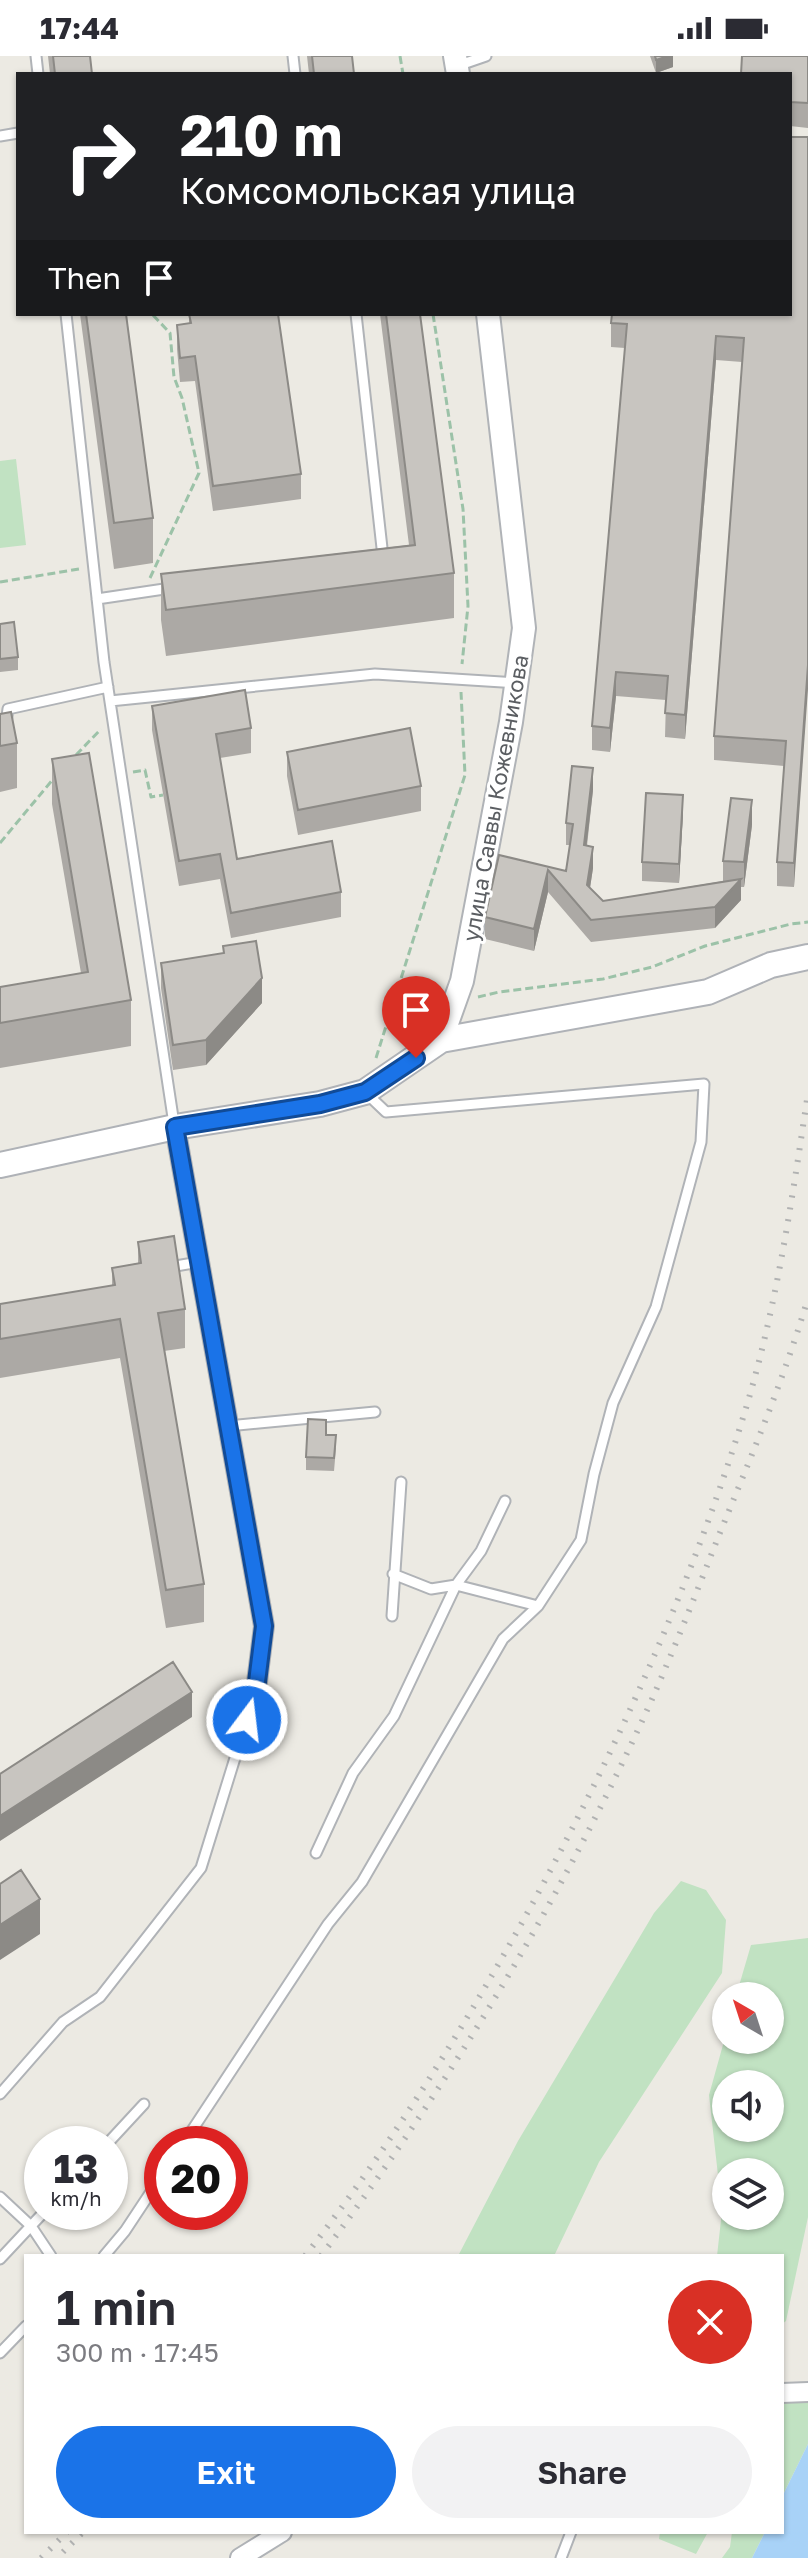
<!DOCTYPE html>
<html lang="en">
<head>
<meta charset="utf-8">
<style>
  :root { --surface:#fff; --page:#f2f2f3; --text:#2b2b33; --muted:#7c7c81; --accent:#1a73e8 }
  body { margin:0; font-family:"Golos Text",sans-serif; background:var(--page); color:var(--text); height:100vh; display:flex; flex-direction:column; font-size:30px; white-space:nowrap }
  * { box-sizing:border-box; margin:0 }
  p { font-size:26px; color:var(--muted) }
  .icon { flex:none; width:44px; height:44px; fill:none; stroke:currentColor; stroke-width:2; stroke-linecap:round; stroke-linejoin:round }
  .map { position:relative; flex:1; overflow:hidden }
  .drawer { position:absolute; left:24px; top:2198px; width:760px; height:280px; display:flex; flex-direction:column; background:var(--surface); border-radius:0px; box-shadow:0 2px 6px #0004 }
  .drawer>* { flex:none }
  .hud { position:absolute; left:16px; top:16px; width:776px; height:244px; border-radius:0px; box-shadow:0 2px 6px #0004; background:#202124; color:#fff; overflow:hidden }
  .needle { width:52px; rotate:321deg }
  .fabs { position:absolute; left:712px; top:1926px; display:grid; gap:16px }
  .fabs a { display:grid; place-items:center; width:72px; height:72px; border-radius:50%; background:var(--surface); box-shadow:0 2px 6px #0004; font-size:40px }
  .speed { position:absolute; left:24px; top:2070px; display:flex; gap:16px; font-size:40px; font-weight:700; text-align:center }
  .speed>* { display:grid; place-content:center; width:104px; height:104px; border-radius:50%; background:var(--surface); box-shadow:0 2px 6px #0004; line-height:1 }
  .speed small { font-size:20px; font-weight:400 }
  .speed .limit { border:12px solid #d22; background:#fff; color:#111 }
  .pin { position:absolute; display:grid; place-items:center; width:68px; height:68px; color:#fff; margin:-82px -34px; border-radius:50% 50% 50% 0; rotate:-45deg; box-shadow:0 0 8px #0007 }
  .pin .icon { rotate:45deg }
  .me { position:absolute; width:88px; margin:-44px; rotate:15deg; stroke-linejoin:round; filter:drop-shadow(0 0 6px #0008) }
  .turn { display:flex; align-items:center; gap:28px; height:168px; padding:0 32px; font-size:36px }
  .turn .icon { width:104px; height:104px; stroke-width:2.5 }
  .turn b { display:block; font-size:56px; line-height:68px }
  .then { display:flex; align-items:center; height:76px; padding:0 32px; background:#0003; gap:16px; font-size:30px }
  .round { display:grid; place-items:center; flex:none; width:84px; height:84px; border-radius:42px; background:var(--page) }
  .overview { display:flex; align-items:center; justify-content:space-between; height:136px; padding:0 32px }
  h1 { font-size:48px; font-weight:600; line-height:60px }
  .cta { display:flex; gap:16px; margin-top:auto; padding:16px 32px }
  .cta a { flex:1; height:92px; border-radius:48px; background:var(--accent); color:#fff; font-size:32px; font-weight:600; line-height:92px; text-align:center }
  .cta a+a { background:var(--page); color:var(--text) }
  .status { display:flex; justify-content:space-between; align-items:center; height:56px; padding:0 40px; background:var(--surface); direction:ltr }
  .status svg { height:22px; fill:currentColor }
  .map>svg:first-child { display:block }
</style>
</head>
<body>
<div class="status"><b>17:44</b><svg viewBox="0 0 49 12"><path d="M0 12V9h3v3zM5 12V6h3v6zM10 12V3h3v9zM15 12V0h3v12zM26 1h20v11H26zM47 4h2v5h-2z"/></svg></div>
<div class="map">
<svg width="808" height="2502" viewBox="0 0 808 2502">
  <rect width="100%" height="100%" fill="#eceae3"/>
  <path fill="#c1e2c2" fill-rule="evenodd" d="M16,403l10,86 -26,3v-87z
    M681,1825l25,9 20,30 -4,53 -123,189 -45,94h-96l60,-115 136,-228z
    M808,1882v279l-22,104 -4,3v-68h-65l5,-45 -13,-116 17,-61v6h44v-44h-34l15,-51zM770,2028v44h-44v-44zM770,2116v44h-44v-44z
    M782,2343l26,3v42l-26,53z
    M660,2476h48l-12,22 -37,-15z
    M732,2476h33l-13,26h-30l8,-11z"/>
  <path fill="#a8d2f7" d="M808,2388v114h-56l13,-26h17v-35z"/>
  <g fill="none" stroke-linecap="round" stroke-linejoin="round">
    <defs>
      <path id="service" d="M36,0l2,18
        M293,0l2,18
        M457,10l29,-10
        M0,80l18,-3
        M66,258l38,348 70,462
        M356,258l27,243
        M97,543l74,-11
        M110,645l265,-27 142,9
        M6,667l2,-14 100,-22
        M170,1211l29,-5
        M228,1370l147,-14
        M393,1518l38,15 25,-4 82,21
        M392,1560l9,-134
        M316,1797l37,-80 41,-57 62,-131 25,-34 24,-50
        M0,2038l63,-72 37,-25 101,-129 55,-178
        M107,2088l37,-40
        M183,2088l145,-220 34,-42 141,-243 35,-33 43,-66 13,-66 19,-71 43,-96 45,-165 3,-58 -318,28 -21,-20
        M0,2141l31,29 20,30
        M104,2200l21,-25 37,-56
        M0,2203l44,-47
        M0,2297l26,-27
        M561,2502l10,-26"/>
      <path id="minor" d="M175,1071l89,499 -8,64
        M782,2337l26,-1
        M240,2502l42,-26"/>
      <path id="tertiary" d="M455,0l3,18
        M441,984l21,-59 49,-259 13,-94 -36,-314"/>
      <path id="secondary" d="M0,1109l175,-38 145,-23 45,-12 76,-52 267,-48 63,-27 37,-8"/>
    </defs>
    <use href="#service" stroke="#b0b3b7" stroke-width="13"/>
    <use href="#minor" stroke="#b0b3b7" stroke-width="22"/>
    <use href="#tertiary" stroke="#b0b3b7" stroke-width="26"/>
    <use href="#secondary" stroke="#afb2b7" stroke-width="28"/>
    <path stroke="#9cc2a8" stroke-width="3" stroke-dasharray="8 4" stroke-linecap="butt" d="M400,0l3,18
      M433,258l30,195 5,97 -6,58
      M150,522l49,-105 -17,-75 -8,-21 -4,-44 -18,-19
      M0,526l79,-13
      M76,699l25,-26
      M133,716l12,-2 6,27 12,-2
      M0,787l54,-65
      M478,941l21,-5 104,-13 49,-12 53,-21 86,-22 17,-2
      M391,952l40,-3
      M376,1002l89,-283 -4,-83"/>
    <use href="#service" stroke="#fff" stroke-width="9"/>
    <use href="#minor" stroke="#fff" stroke-width="18"/>
    <use href="#tertiary" stroke="#fff" stroke-width="22"/>
    <use href="#secondary" stroke="#fff" stroke-width="24"/>
    <path stroke="#b1b2b2" stroke-width="6" stroke-dasharray="2 10" stroke-linecap="butt" d="M305,2200c87,-112 162,-233 230,-357 85,-157 159,-320 211,-491 31,-103 46,-209 62,-315
      M321,2200c130,-174 243,-361 332,-559 23,-53 45,-108 66,-162 32,-78 65,-156 89,-237
      M63,2496l20,-20
      M41,2502l26,-26"/>
  </g>
  <path fill="#aca9a5" d="M48,0h42l2,18h-42z
    M307,0h45l2,18h-45z
    M650,0h23v11l-17,6z
    M808,0v72l-18,-2v-52z
    M808,81l-14,750 -17,-1v-24l7,-96 -70,-6v-24l28,-374 -26,-2 -31,379 -20,-2 1,-37 -50,-4 -6,56 -18,-2v-24l33,-378 -14,-1v-24z
    M80,258h46l27,204v45l-39,6z
    M189,258l112,160v25l-88,12 -18,-130 -15,1 -3,-33v-24l12,-2z
    M380,258h40l34,259v45l-288,38 -5,-36v-46l248,-29z
    M0,568l18,33v13l-18,2z
    M152,650l99,22v25l-31,5 17,101 104,33v25l-110,21 -11,-59 -41,7 -27,-156z
    M0,658l17,29v45l-17,4z
    M287,696l134,34v25l-123,24 -11,-59z
    M52,703l79,241v46l-131,22v-81l81,-14 -29,-169z
    M593,734l-6,56 6,22 -3,20 13,13 120,-20v-20l29,-36 -8,62h-3v13l-26,28 -124,14 -43,-50 -14,59 -49,-12v-22l14,-62 67,16 4,-26h-4v-22z
    M683,758l-4,69 -37,-2v-19z
    M223,890l39,57 -56,62 -33,5 -12,-82v-25l62,-10z
    M138,1186l47,67v39l-21,3 40,233v38l-38,6 -46,-270 -120,20v-74l112,-18v-18l26,-5z
    M326,1379l10,13 -2,23 -28,-1v-13z"/>
  <path fill="#8c8a86" d="M668,0h5v11l-17,6v-13z
    M716,280v24l-31,379v-24z
    M808,609v24l-14,198v-24z
    M616,616v24l-6,56v-24z
    M593,712v22l-9,77v-22z
    M683,739v19l-4,69v-19z
    M752,744v25l-8,62v-25z
    M593,791v21l-6,39v-22z
    M548,814v22l-14,59v-22z
    M741,823v21l-26,28v-21z
    M262,922v25l-56,62v-25z
    M192,1636v25l-192,124v-25z
    M40,1843v35l-40,26v-35z"/>
  <path fill="#c8c5c0" stroke="#8c8a86" stroke-width="2" d="M53,0h37l2,18h-37z
    M312,0h40l2,18h-40z
    M655,0h13l-12,4z
    M742,0h66v47l-18,-1v-28h-49z
    M790,81h18v528l-14,198 -17,-1 9,-121 -72,-5 30,-398 -28,-2 -31,379 -20,-2 3,-37 -52,-4 -6,56 -18,-2 35,-402 -16,-1 1,-9h178z
    M86,258h40l27,204 -39,5z
    M189,258h89l23,160 -88,12 -18,-130 -15,2 -3,-33 14,-2z
    M386,258h34l34,259 -288,37 -5,-36 254,-29z
    M14,566l4,35 -18,2v-35z
    M245,634l6,38 -35,6 21,125 95,-18 9,51 -110,21 -11,-59 -41,7 -27,-155z
    M11,656l6,31 -17,3v-32z
    M410,672l11,58 -123,24 -11,-58z
    M89,697l42,247 -131,23v-36l88,-15 -36,-213z
    M572,710l21,2 -9,77 9,2 -6,38 16,16 138,-22 -26,28 -124,13 -43,-50 -14,59 -49,-12 14,-62 67,16 7,-47 -7,-1z
    M646,737l37,2 -4,69 -37,-2z
    M731,742l21,2 -8,62 -21,-1z
    M256,885l6,37 -56,62 -33,5 -12,-82 63,-10 -1,-7z
    M174,1180l11,73 -27,4 46,271 -38,6 -46,-271 -120,20v-35l115,-19 -3,-17 29,-5 -3,-21z
    M308,1363l18,1v15h10l-2,23 -28,-1z
    M173,1606l19,30 -192,124v-42z
    M21,1814l19,29 -40,26v-41z"/>
  <g fill="none" stroke-linecap="round" stroke-linejoin="round">
    <defs>
      <path id="route" d="M247,1664l9,-30 8,-64 -89,-499 145,-23 45,-12 51,-34"/>
    </defs>
    <use href="#route" stroke="#114b97" stroke-width="20"/>
    <use href="#route" stroke="#1a73e8" stroke-width="14"/>
  </g>
  <g text-anchor="middle" dominant-baseline="central" stroke-width="6" stroke-linejoin="round" paint-order="stroke">
    <g font-size="22" fill="#5b5e62" stroke="#fff">
      <text transform="translate(495 742) rotate(-80)">улица Саввы Кожевникова</text>
    </g>
  </g>
</svg>
<div class="fabs">
<a><svg class="needle" viewBox="-14 -14 28 28"><path d="M0-13l5 13h-10z" fill="#e53935"/><path d="M0 13l5-13h-10z" fill="#7c7c81"/></svg></a>
<a><svg class="icon" aria-label="sound" viewBox="0 0 24 24"><path d="M4 9h4l5-4v14l-5-4H4zM17 9q2 3 0 6"/></svg></a>
<a><svg class="icon" aria-label="layers" viewBox="0 0 24 24"><path d="M12 4l9 5-9 5-9-5zM3 14l9 5 9-5"/></svg></a>
</div>
<div class="speed"><div>13<small>km/h</small></div><div class="limit">20</div></div>
<div class="pin" style="left:416px;top:1002px;background:#d93025"><svg class="icon" aria-label="arrive" viewBox="0 0 24 24"><path d="M6 21V4h12l-3 4 3 4H6"/></svg></div>
<svg class="me" style="left:247px;top:1664px" viewBox="-20 -20 40 40"><circle r="17" fill="#1a73e8" stroke="#fff" stroke-width="3"/><path d="M0-11L8 9 0 5-8 9z" fill="#fff"/></svg>
<div class="hud">
<div class="turn"><svg class="icon" aria-label="right" viewBox="0 0 24 24"><path d="M7 20v-9h11M14 6l5 5-5 5"/></svg><div><b>210 m</b>Комсомольская улица</div></div>
<div class="then">Then<svg class="icon" aria-label="arrive" viewBox="0 0 24 24"><path d="M6 21V4h12l-3 4 3 4H6"/></svg></div>
</div>
<section class="drawer">
<div class="overview"><div><h1>1 min</h1><p>300 m · 17:45</p></div><a class="round" style="background:#d93025;color:#fff"><svg class="icon" aria-label="close" viewBox="0 0 24 24"><path d="M6 6l12 12M18 6L6 18"/></svg></a></div>
<div class="cta"><a>Exit</a><a>Share</a></div>
</section>
</div>
</body>
</html>
